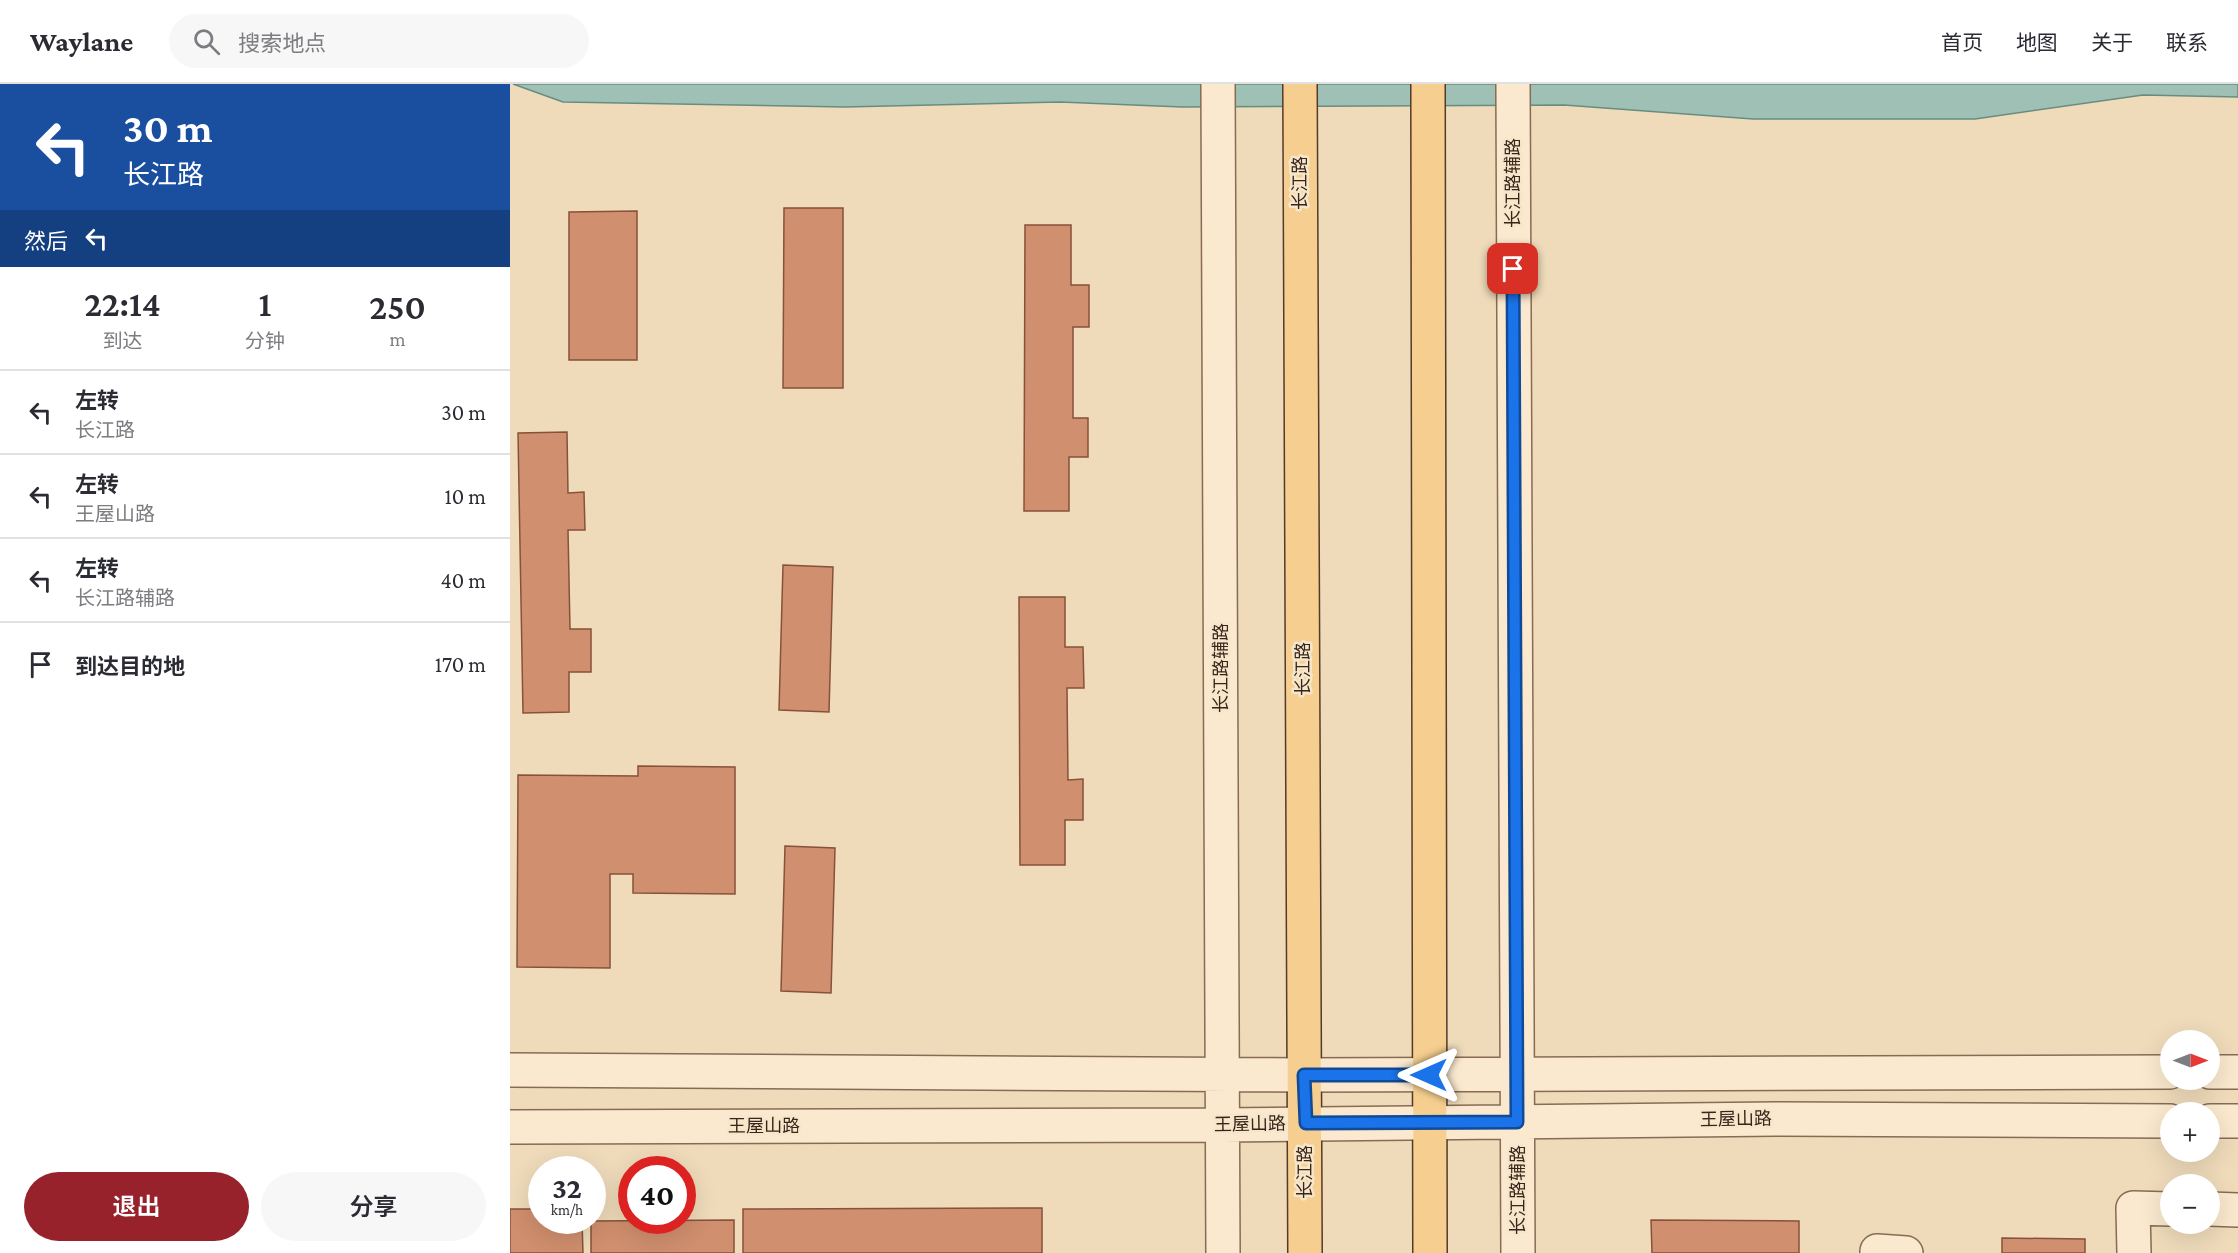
<!DOCTYPE html>
<html lang="zh">
<head>
<meta charset="utf-8">
<style>
  :root { --surface:#fff; --page:#f7f7f7; --text:#2b2b33; --muted:#7c7c81; --line:#e1e1e2; --accent:#98222c }
  body { margin:0; font-family:"Crimson Pro","Noto Sans SC",serif; background:var(--page); color:var(--text); height:100vh; display:flex; flex-direction:column; font-size:22px; white-space:nowrap }
  * { box-sizing:border-box; margin:0 }
  p { font-size:20px; color:var(--muted) }
  .icon { flex:none; width:33px; height:33px; fill:none; stroke:currentColor; stroke-width:2; stroke-linecap:round; stroke-linejoin:round }
  .map { position:relative; flex:1; overflow:hidden }
  .sheet { display:flex; flex-direction:column; background:var(--surface); width:510px }
  .sheet>* { flex:none }
  .guide { background:#1a4fa0; color:#fff; overflow:hidden }
  .needle { width:39px; rotate:90deg }
  .tools { position:absolute; left:1650px; top:946px; display:grid; gap:12px }
  .tools a { display:grid; place-items:center; width:60px; height:60px; border-radius:50%; background:var(--surface); box-shadow:0 6px 24px #0002; font-size:30px }
  .speed { position:absolute; left:18px; top:1072px; display:flex; gap:12px; font-size:30px; font-weight:700; text-align:center }
  .speed>* { display:grid; place-content:center; width:78px; height:78px; border-radius:50%; background:var(--surface); box-shadow:0 6px 24px #0002; line-height:1 }
  .speed small { font-size:15px; font-weight:400 }
  .speed .limit { border:9px solid #d22; background:#fff; color:#111 }
  .pin { position:absolute; display:grid; place-items:center; width:51px; height:51px; color:#fff; margin:-26px; border-radius:12px; box-shadow:0 3px 9px #0006 }
  .me { position:absolute; width:66px; margin:-33px; rotate:270deg; stroke-linejoin:round; filter:drop-shadow(0 0 4px #0008) }
  .turn { display:flex; align-items:center; gap:21px; height:126px; padding:0 24px; font-size:27px }
  .turn .icon { width:78px; height:78px; stroke-width:2.5 }
  .turn b { display:block; font-size:42px; line-height:51px }
  .then { display:flex; align-items:center; height:57px; padding:0 24px; background:#0003; gap:12px; font-size:22px }
  .eta { display:flex; justify-content:space-evenly; align-items:center; height:102px; text-align:center }
  .eta b { font-size:36px; font-weight:600; line-height:42px }
  .button { display:flex; gap:12px; margin-top:auto; padding:12px 24px }
  .button a { flex:1; height:69px; border-radius:36px; background:var(--accent); color:#fff; font-size:24px; font-weight:600; line-height:69px; text-align:center }
  .button a+a { background:var(--page); color:var(--text) }
  ul { padding:0; list-style:none }
  li { display:flex; align-items:center; gap:18px; height:84px; padding:0 24px; border-top:2px solid var(--line) }
  li div { flex:1 }
  li b { display:block; font-size:22px }
  li em { font-style:normal }
  header { display:flex; align-items:center; gap:36px; box-sizing:border-box; height:84px; padding:0 30px; background:var(--surface); border-bottom:2px solid var(--line) }
  header strong { font-size:28px }
  nav { display:flex; gap:33px; margin-inline-start:auto; font-size:21px }
  .search { width:420px; height:54px; background:var(--page); display:flex; align-items:center; gap:15px; box-sizing:border-box; padding:0 21px; border-radius:33px; color:var(--muted); font-size:22px }
  main { display:flex; flex:1; min-height:0 }
  .map>svg:first-child { display:block }
</style>
</head>
<body>
<header>
<strong>Waylane</strong>
<div class="search"><svg class="icon" aria-label="search" viewBox="0 0 24 24"><circle cx="10" cy="10" r="6"/><path d="M15 15l6 6"/></svg>搜索地点</div>
<nav><a>首页</a><a>地图</a><a>关于</a><a>联系</a></nav>
</header>
<main>
<section class="sheet">
<div class="guide">
<div class="turn"><svg class="icon" aria-label="left" viewBox="0 0 24 24"><path d="M17 20v-9H6M10 6l-5 5 5 5"/></svg><div><b>30 m</b>长江路</div></div>
<div class="then">然后<svg class="icon" aria-label="left" viewBox="0 0 24 24"><path d="M17 20v-9H6M10 6l-5 5 5 5"/></svg></div>
</div>
<div class="eta">
<div><b>22:14</b><p>到达</p></div>
<div><b>1</b><p>分钟</p></div>
<div><b>250</b><p>m</p></div>
</div>
<ul>
<li><svg class="icon" aria-label="left" viewBox="0 0 24 24"><path d="M17 20v-9H6M10 6l-5 5 5 5"/></svg><div><b>左转</b><p>长江路</p></div><em>30 m</em></li>
<li><svg class="icon" aria-label="left" viewBox="0 0 24 24"><path d="M17 20v-9H6M10 6l-5 5 5 5"/></svg><div><b>左转</b><p>王屋山路</p></div><em>10 m</em></li>
<li><svg class="icon" aria-label="left" viewBox="0 0 24 24"><path d="M17 20v-9H6M10 6l-5 5 5 5"/></svg><div><b>左转</b><p>长江路辅路</p></div><em>40 m</em></li>
<li><svg class="icon" aria-label="arrive" viewBox="0 0 24 24"><path d="M6 21V4h12l-3 4 3 4H6"/></svg><div><b>到达目的地</b></div><em>170 m</em></li>
</ul>
<div class="button"><a>退出</a><a>分享</a></div>
</section>
<div class="map">
<svg width="1728" height="1169" viewBox="0 0 1728 1169">
  <rect width="100%" height="100%" fill="#efdbba"/>
  <path fill="#9fc0b4" stroke="#678d81" stroke-width="1.5" d="M3,0h1725v13l-95,-2 -168,24h-222l-189,-14 -382,2 -122,-5 -215,5 -282,-5z"/>
  <path fill="#d08f6e" stroke="#875239" stroke-width="1.5" d="M274,124h59v180h-60z
    M127,127v149h-68v-148z
    M515,141h46v60h18v42h-16v91h15v39h-19v54h-45z
    M57,348l1,61 16,-1 1,38h-17l2,99h21v43h-22v40l-46,1 -5,-280z
    M273,481l50,2 -4,145 -50,-2z
    M509,513h46v50h18l1,41h-17l1,92 15,-1v41h-18v45h-45z
    M128,682l97,1v127l-102,-1v-19h-23v94l-93,-1 1,-192 120,1z
    M275,762l50,2 -4,145 -50,-2z
    M532,1124v45h-299v-44z
    M0,1125h32v12h40l1,32h-73z
    M224,1136v33h-143v-32z
    M1141,1136l148,1v32h-147z
    M1492,1154l83,1v14h-83z"/>
  <g fill="none" stroke-linecap="round" stroke-linejoin="round">
    <defs>
      <path id="minor" d="M708,0l5,1169
        M1003,0l5,1169
        M0,986l794,5 866,-3
        M1700,988h28
        M1700,1037h28
        M0,1043l713,-2 554,-6 393,2
        M1700,1125l28,1
        M1367,1169v-2l29,2
        M1624,1169l-1,-45 37,1"/>
      <path id="major" d="M790,0l5,1169
        M918,0l2,1169"/>
    </defs>
    <use href="#minor" stroke="#876b54" stroke-width="36"/>
    <use href="#major" stroke="#543a29" stroke-width="36"/>
    <use href="#minor" stroke="#fae9ce" stroke-width="33"/>
    <use href="#major" stroke="#f6ce8f" stroke-width="33"/>
  </g>
  <g fill="none" stroke-linecap="round" stroke-linejoin="round">
    <defs>
      <path id="route" d="M919,991h-125l2,48 211,-1 -4,-853"/>
    </defs>
    <use href="#route" stroke="#114b97" stroke-width="15"/>
    <use href="#route" stroke="#1a73e8" stroke-width="10"/>
  </g>
  <g text-anchor="middle" dominant-baseline="central" stroke-width="5" stroke-linejoin="round" paint-order="stroke">
    <g font-size="18" fill="#35251a" stroke="#f7e6ca">
      <text transform="translate(790 99) rotate(-90)">长江路</text>
      <text transform="translate(1003 99) rotate(-90)">长江路辅路</text>
      <text transform="translate(711 584) rotate(-90)">长江路辅路</text>
      <text transform="translate(793 585) rotate(-90)">长江路</text>
      <text transform="translate(1226 1035) rotate(-1)">王屋山路</text>
      <text transform="translate(740 1040) rotate(-1)">王屋山路</text>
      <text x="254" y="1042">王屋山路</text>
      <text transform="translate(795 1088) rotate(-90)">长江路</text>
      <text transform="translate(1008 1106) rotate(-90)">长江路辅路</text>
    </g>
  </g>
</svg>
<div class="tools">
<a><svg class="needle" viewBox="-14 -14 28 28"><path d="M0-13l5 13h-10z" fill="#e53935"/><path d="M0 13l5-13h-10z" fill="#7c7c81"/></svg></a>
<a>+</a>
<a>−</a>
</div>
<div class="speed"><div>32<small>km/h</small></div><div class="limit">40</div></div>
<div class="pin" style="left:1003px;top:185px;background:#d93025"><svg class="icon" aria-label="arrive" viewBox="0 0 24 24"><path d="M6 21V4h12l-3 4 3 4H6"/></svg></div>
<svg class="me" style="left:919px;top:991px" viewBox="-20 -20 40 40"><path d="M0-17L14 15 0 8-14 15z" fill="#1a73e8" stroke="#fff" stroke-width="4"/></svg>
</div>
</main>
</body>
</html>
